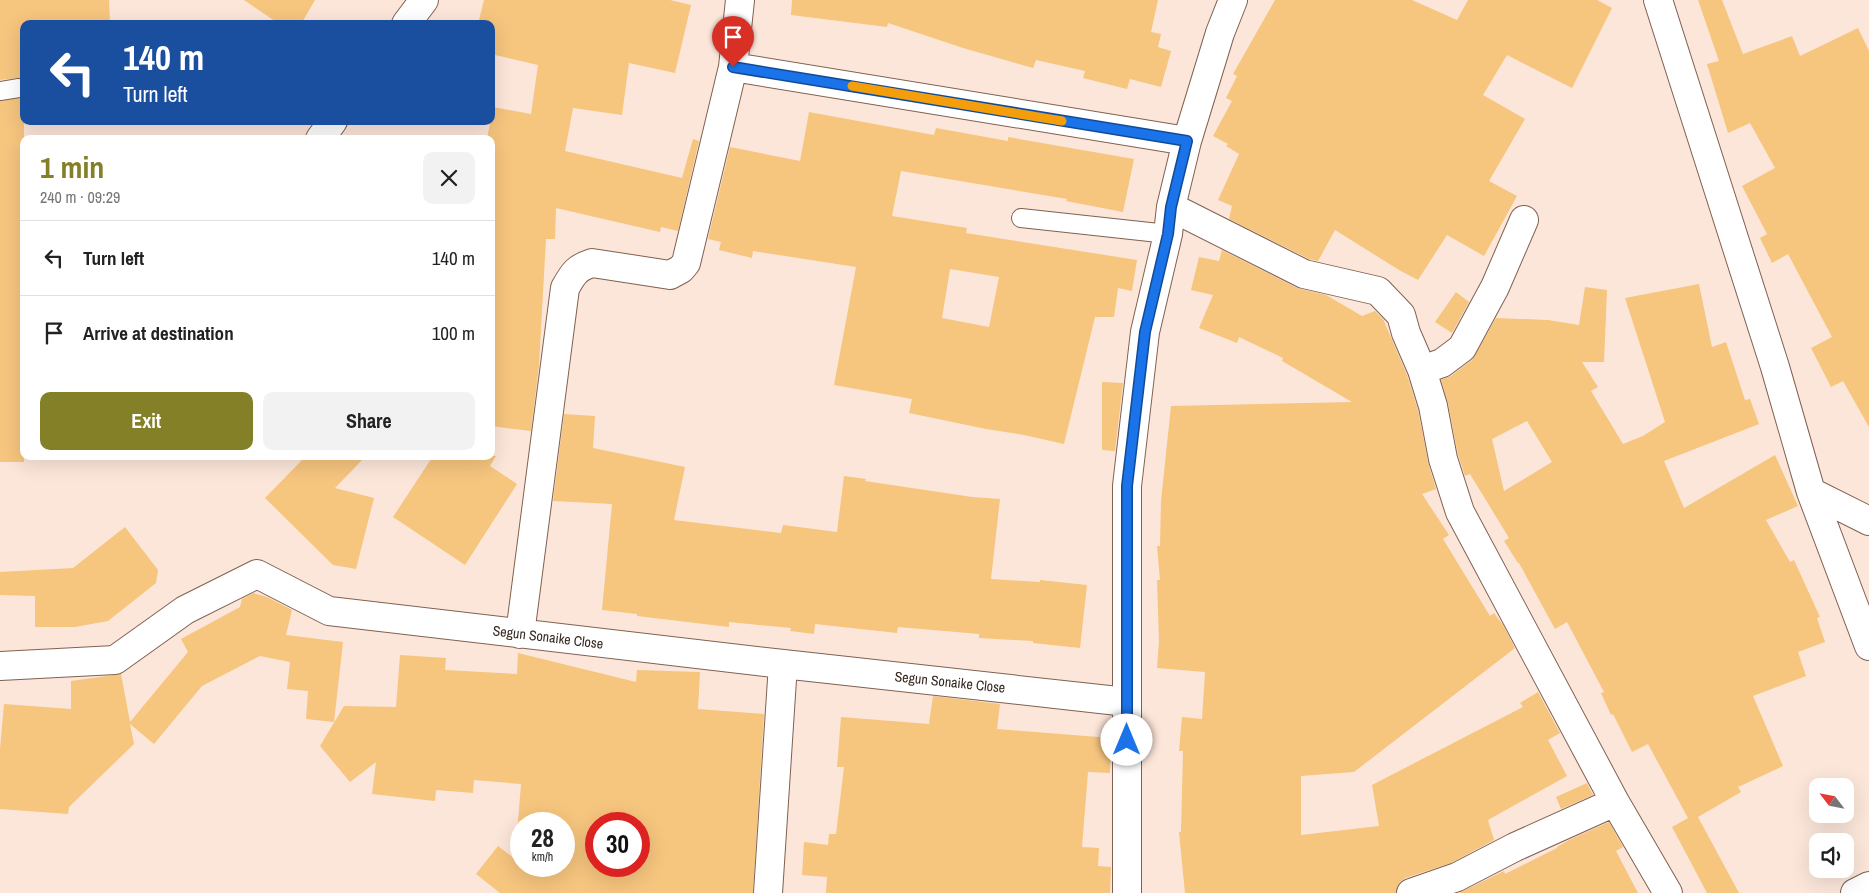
<!DOCTYPE html>
<html lang="en">
<head>
<meta charset="utf-8">
<style>
  :root { --surface:#fff; --page:#f2f2f2; --text:#222; --muted:#767676; --line:#e0e0e0; --accent:#838028 }
  body { margin:0; font-family:"Archivo Narrow",sans-serif; background:var(--page); color:var(--text); height:100vh; display:flex; flex-direction:column; font-size:19px; white-space:nowrap }
  * { box-sizing:border-box; margin:0 }
  p { font-size:16px; color:var(--muted) }
  .icon { flex:none; width:28px; height:28px; fill:none; stroke:currentColor; stroke-width:2; stroke-linecap:round; stroke-linejoin:round }
  .map { position:relative; flex:1; overflow:hidden }
  .panel { position:absolute; left:20px; top:135px; width:475px; height:325px; display:flex; flex-direction:column; background:var(--surface); border-radius:10px; box-shadow:0 5px 20px #0002 }
  .panel>* { flex:none }
  .guide { position:absolute; left:20px; top:20px; width:475px; height:105px; border-radius:10px; box-shadow:0 5px 20px #0002; background:#1a4fa0; color:#fff; overflow:hidden }
  .needle { width:32px; rotate:302deg }
  .controls { position:absolute; left:1809px; top:778px; display:grid; gap:10px }
  .controls a { display:grid; place-items:center; width:45px; height:45px; border-radius:10px; background:var(--surface); box-shadow:0 5px 20px #0002; font-size:25px }
  .speed { position:absolute; left:510px; top:812px; display:flex; gap:10px; font-size:25px; font-weight:700; text-align:center }
  .speed>* { display:grid; place-content:center; width:65px; height:65px; border-radius:50%; background:var(--surface); box-shadow:0 5px 20px #0002; line-height:1 }
  .speed small { font-size:12px; font-weight:400 }
  .speed .limit { border:8px solid #d22; background:#fff; color:#111 }
  .pin { position:absolute; display:grid; place-items:center; width:42px; height:42px; color:#fff; margin:-51px -21px; border-radius:50% 50% 50% 0; rotate:-45deg; box-shadow:0 0 5px #0007 }
  .pin .icon { rotate:45deg }
  .me { position:absolute; width:55px; margin:-28px; rotate:0deg; stroke-linejoin:round; filter:drop-shadow(0 0 4px #0008) }
  .turn { display:flex; align-items:center; gap:18px; height:105px; padding:0 20px; font-size:22px }
  .turn .icon { width:65px; height:65px; stroke-width:2.5 }
  .turn b { display:block; font-size:35px; line-height:42px }
  .round { display:grid; place-items:center; flex:none; width:52px; height:52px; border-radius:10px; background:var(--page) }
  .headline { display:flex; align-items:center; justify-content:space-between; height:85px; padding:0 20px }
  h1 { font-size:30px; font-weight:800; line-height:38px; color:var(--accent) }
  .primary-button { display:flex; gap:10px; margin-top:auto; padding:10px 20px }
  .primary-button a { flex:1; height:58px; border-radius:10px; background:var(--accent); color:#fff; font-size:20px; font-weight:800; line-height:58px; text-align:center }
  .primary-button a+a { background:var(--page); color:var(--text) }
  ul { padding:0; list-style:none }
  li { display:flex; align-items:center; gap:15px; height:75px; padding:0 20px; border-top:1px solid var(--line) }
  li div { flex:1 }
  li b { display:block; font-size:19px }
  li em { font-style:normal }
  .map>svg:first-child { display:block }
</style>
</head>
<body>
<div class="map">
<svg width="1869" height="893" viewBox="0 0 1869 893">
  <rect width="100%" height="100%" fill="#fce6da"/>
  <path fill="#f6c57e" fill-rule="evenodd" d="M0,0h109l1,24h-86v55l-7,-1 -17,2z
    M244,0h71l-14,24h-22z
    M484,0h186l21,5 -16,68 -46,-10 -7,52 -49,-7 -8,43 117,27 11,-39 6,2 -21,90 -17,-4 -1,5 -104,-24 -1,31h-9l-7,126 -8,66 -40,-5v-287h-4l6,-32 38,7 7,-49 -47,-11v-30h-13z
    M792,0h366l-7,32 10,2 -3,13 13,4 -10,36 -31,-8 -3,10 -44,-11 2,-7 -49,-11 -3,8 -70,-20 -75,-25 -1,4 -96,-12z
    M1275,0h137l45,20 11,-20h129l15,8 -40,80 -65,-33 -24,40 42,24 -36,62 28,15 -33,60 -37,-21 -29,45 -19,-10 -64,-40 -17,31 -9,-2 -80,-40 3,-13 -14,-6 21,-46 -13,-8 2,-2 -15,-8 19,-35 -6,-3 11,-22 -4,-2z
    M1698,0h24l21,54 49,-18 8,20 58,-28 11,23v376l-26,-46 -12,6 -20,-39 21,-11 -44,-83 -16,9 -12,-25 7,-4 -25,-48 33,-18 -25,-45 -22,10 -21,-69 12,-3z
    M24,97v365h-24v-361z
    M809,112l125,23 2,-7 72,13v-4l126,22 -11,53 -57,-11 1,-2 -166,-28 -9,45 75,12 -1,5 171,27 -5,31 -14,-3 -4,29h-19l-31,127 -40,-9 -38,-6 -77,-16 3,-14 -78,-14 22,-118 -103,-16 -1,7 -33,-8 2,-8 -13,-3 22,-92 70,14zM950,269l49,8 -10,50 -47,-9z
    M1222,250l75,38 29,7 36,21 13,-5 8,8 24,56 11,35 10,52 8,27 -14,5 27,41 -6,4 47,77 4,-3 9,12 12,23 -161,124 -53,4v59l78,-9 -7,-41 151,-78 -3,-4 18,-11 22,41 -12,7 19,36 -79,44 6,20 -43,23 -46,15 -6,5 -3,10h-211l-6,-61h2l2,-81h-4l3,-34 20,2 3,-47 -48,-4 2,-27 -2,-61h3l-3,-34h3l1,-45 10,-95 181,-4 -70,-41 1,-3 -44,-21 -2,6 -38,-15 14,-33 -22,-5 8,-33 20,4z
    M1699,284l13,63 14,-5 19,58 5,-1 9,25 -95,37 20,47 91,-53 23,51 -32,14 24,42 4,-2 26,57 -3,1 8,24 -27,10 8,24 -53,20 30,70 -45,21 3,5 -43,25 41,76h-32l-35,-66 16,-9 -40,-74 -16,8 -19,-38 -2,1 -10,-22 3,-1 -37,-70 -12,7 -36,-66h-1l-14,-22 5,-3 -39,-64 -5,2 -7,-21 -10,-52 -7,-23 10,-4 21,-16 24,-42 52,2 31,5 6,-38 22,3 -3,72h-22l16,25 -7,4 32,53 20,-8 22,-14 -40,-124zM1527,421l25,41 -48,29 -12,-52z
    M1456,292l13,10 -17,31 -17,-11z
    M1102,382l21,1 -8,68 -13,-1z
    M564,414l31,2 -2,32 92,19 -11,53 107,13 2,-8 54,7 7,-56 22,3 -1,2 107,16 28,2 -9,80 49,3v-2l47,5 -7,63 -47,-5v-2l-54,-3v-4l-81,-7 -1,6 -82,-9 -1,10 -24,-3 1,-3 -62,-6v5l-92,-11v-2l-35,-4 10,-106 -59,-3z
    M306,456h60l-31,32 39,10 -18,71 -23,-4 -68,-67z
    M433,456h63l-6,10 27,18 -52,81 -72,-48z
    M125,527l33,43 -2,13 -48,38 -33,6h-40v-31l-35,-1v-23l73,-4z
    M253,593l14,4 25,13 -6,25 57,7 -9,80 -28,-3 2,-28 -21,-2 3,-27 -30,-6 -58,30 -48,58 -24,-20 4,20 -65,63 -1,7 -68,-5v-60l4,-45 67,5v-28l50,-7 9,48 58,-70 -7,-13 59,-32 2,-8z
    M518,653l118,29 1,-12 63,2 -2,37 66,5 -11,179h-253l-24,-19 22,-28 17,13 6,-75 -47,-4 -1,13 -37,-3 -1,11 -63,-7 4,-32 -26,20 -30,-36 24,-40 52,1 4,-52 46,3 -1,12 72,4zM521,824h43v42h-43zM596,824h43v42h-43z
    M933,696l67,8 -3,25 114,9 -1,35 -22,-1 -6,75 17,1 -1,18 13,1 -1,26h-284l1,-16 -25,-2 2,-33 24,3 1,-11h7l8,-67h-7l4,-50 88,7z
    M1587,783l6,12 -32,14 -5,-12z
    M1609,822l14,25 -7,4 22,42h-179l45,-22 1,3 52,-26v-1l12,-7z"/>
  <g fill="none" stroke-linecap="round" stroke-linejoin="round">
    <defs>
      <path id="lane" d="M0,91l19,-3
        M1021,218l147,16"/>
      <path id="street" d="M1658,0l117,367 36,125 58,154
        M406,24l18,-24
        M733,67l454,74
        M320,139l13,-18
        M1171,207l133,67 74,17 23,24 5,18 16,37 11,36 10,53 17,53 155,290 53,91
        M1422,370l20,-7 20,-15 33,-61 29,-67
        M1811,492l58,29
        M520,634l45,-346c8,-14 11,-20 27,-25l78,12 11,-6 5,-6 47,-196 7,-67
        M0,666l115,-6 70,-50 72,-36 72,37 454,53 344,38
        M768,893l15,-229
        M1127,893v-407l18,-154 23,-98 3,-27 16,-66 33,-108 13,-33
        M1411,893l46,-16 58,-30 100,-45
        M1855,893l14,-7"/>
    </defs>
    <use href="#lane" stroke="#806150" stroke-width="20"/>
    <use href="#street" stroke="#806150" stroke-width="30"/>
    <use href="#lane" stroke="#fff" stroke-width="18"/>
    <use href="#street" stroke="#fff" stroke-width="28"/>
  </g>
  <g fill="none" stroke-linecap="round" stroke-linejoin="round">
    <defs>
      <path id="route" d="M733,67l454,74 -16,66 -3,27 -23,98 -18,154v254"/>
    </defs>
    <use href="#route" stroke="#114b97" stroke-width="12"/>
    <use href="#route" stroke="#1a73e8" stroke-width="9"/>
    <path stroke="#f59e0b" stroke-width="9" d="M852,86l210,35"/>
  </g>
  <g text-anchor="middle" dominant-baseline="central" stroke-width="4" stroke-linejoin="round" paint-order="stroke">
    <g font-size="14" fill="#372922" stroke="#fff">
      <text transform="translate(548 637) rotate(7)">Segun Sonaike Close</text>
      <text transform="translate(950 682) rotate(6)">Segun Sonaike Close</text>
    </g>
  </g>
</svg>
<div class="controls">
<a><svg class="needle" viewBox="-14 -14 28 28"><path d="M0-13l5 13h-10z" fill="#e53935"/><path d="M0 13l5-13h-10z" fill="#767676"/></svg></a>
<a><svg class="icon" aria-label="sound" viewBox="0 0 24 24"><path d="M4 9h4l5-4v14l-5-4H4zM17 9q2 3 0 6"/></svg></a>
</div>
<div class="speed"><div>28<small>km/h</small></div><div class="limit">30</div></div>
<div class="pin" style="left:733px;top:67px;background:#d93025"><svg class="icon" aria-label="arrive" viewBox="0 0 24 24"><path d="M6 21V4h12l-3 4 3 4H6"/></svg></div>
<svg class="me" style="left:1127px;top:740px" viewBox="-20 -20 40 40"><circle r="19" fill="#fff"/><path d="M0-13L10 11 0 6-10 11z" fill="#1a73e8"/></svg>
<div class="guide">
<div class="turn"><svg class="icon" aria-label="left" viewBox="0 0 24 24"><path d="M17 20v-9H6M10 6l-5 5 5 5"/></svg><div><b>140 m</b>Turn left</div></div>
</div>
<section class="panel">
<div class="headline"><div><h1>1 min</h1><p>240 m · 09:29</p></div><a class="round"><svg class="icon" aria-label="close" viewBox="0 0 24 24"><path d="M6 6l12 12M18 6L6 18"/></svg></a></div>
<ul>
<li><svg class="icon" aria-label="left" viewBox="0 0 24 24"><path d="M17 20v-9H6M10 6l-5 5 5 5"/></svg><div><b>Turn left</b></div><em>140 m</em></li>
<li><svg class="icon" aria-label="arrive" viewBox="0 0 24 24"><path d="M6 21V4h12l-3 4 3 4H6"/></svg><div><b>Arrive at destination</b></div><em>100 m</em></li>
</ul>
<div class="primary-button"><a>Exit</a><a>Share</a></div>
</section>
</div>
</body>
</html>
